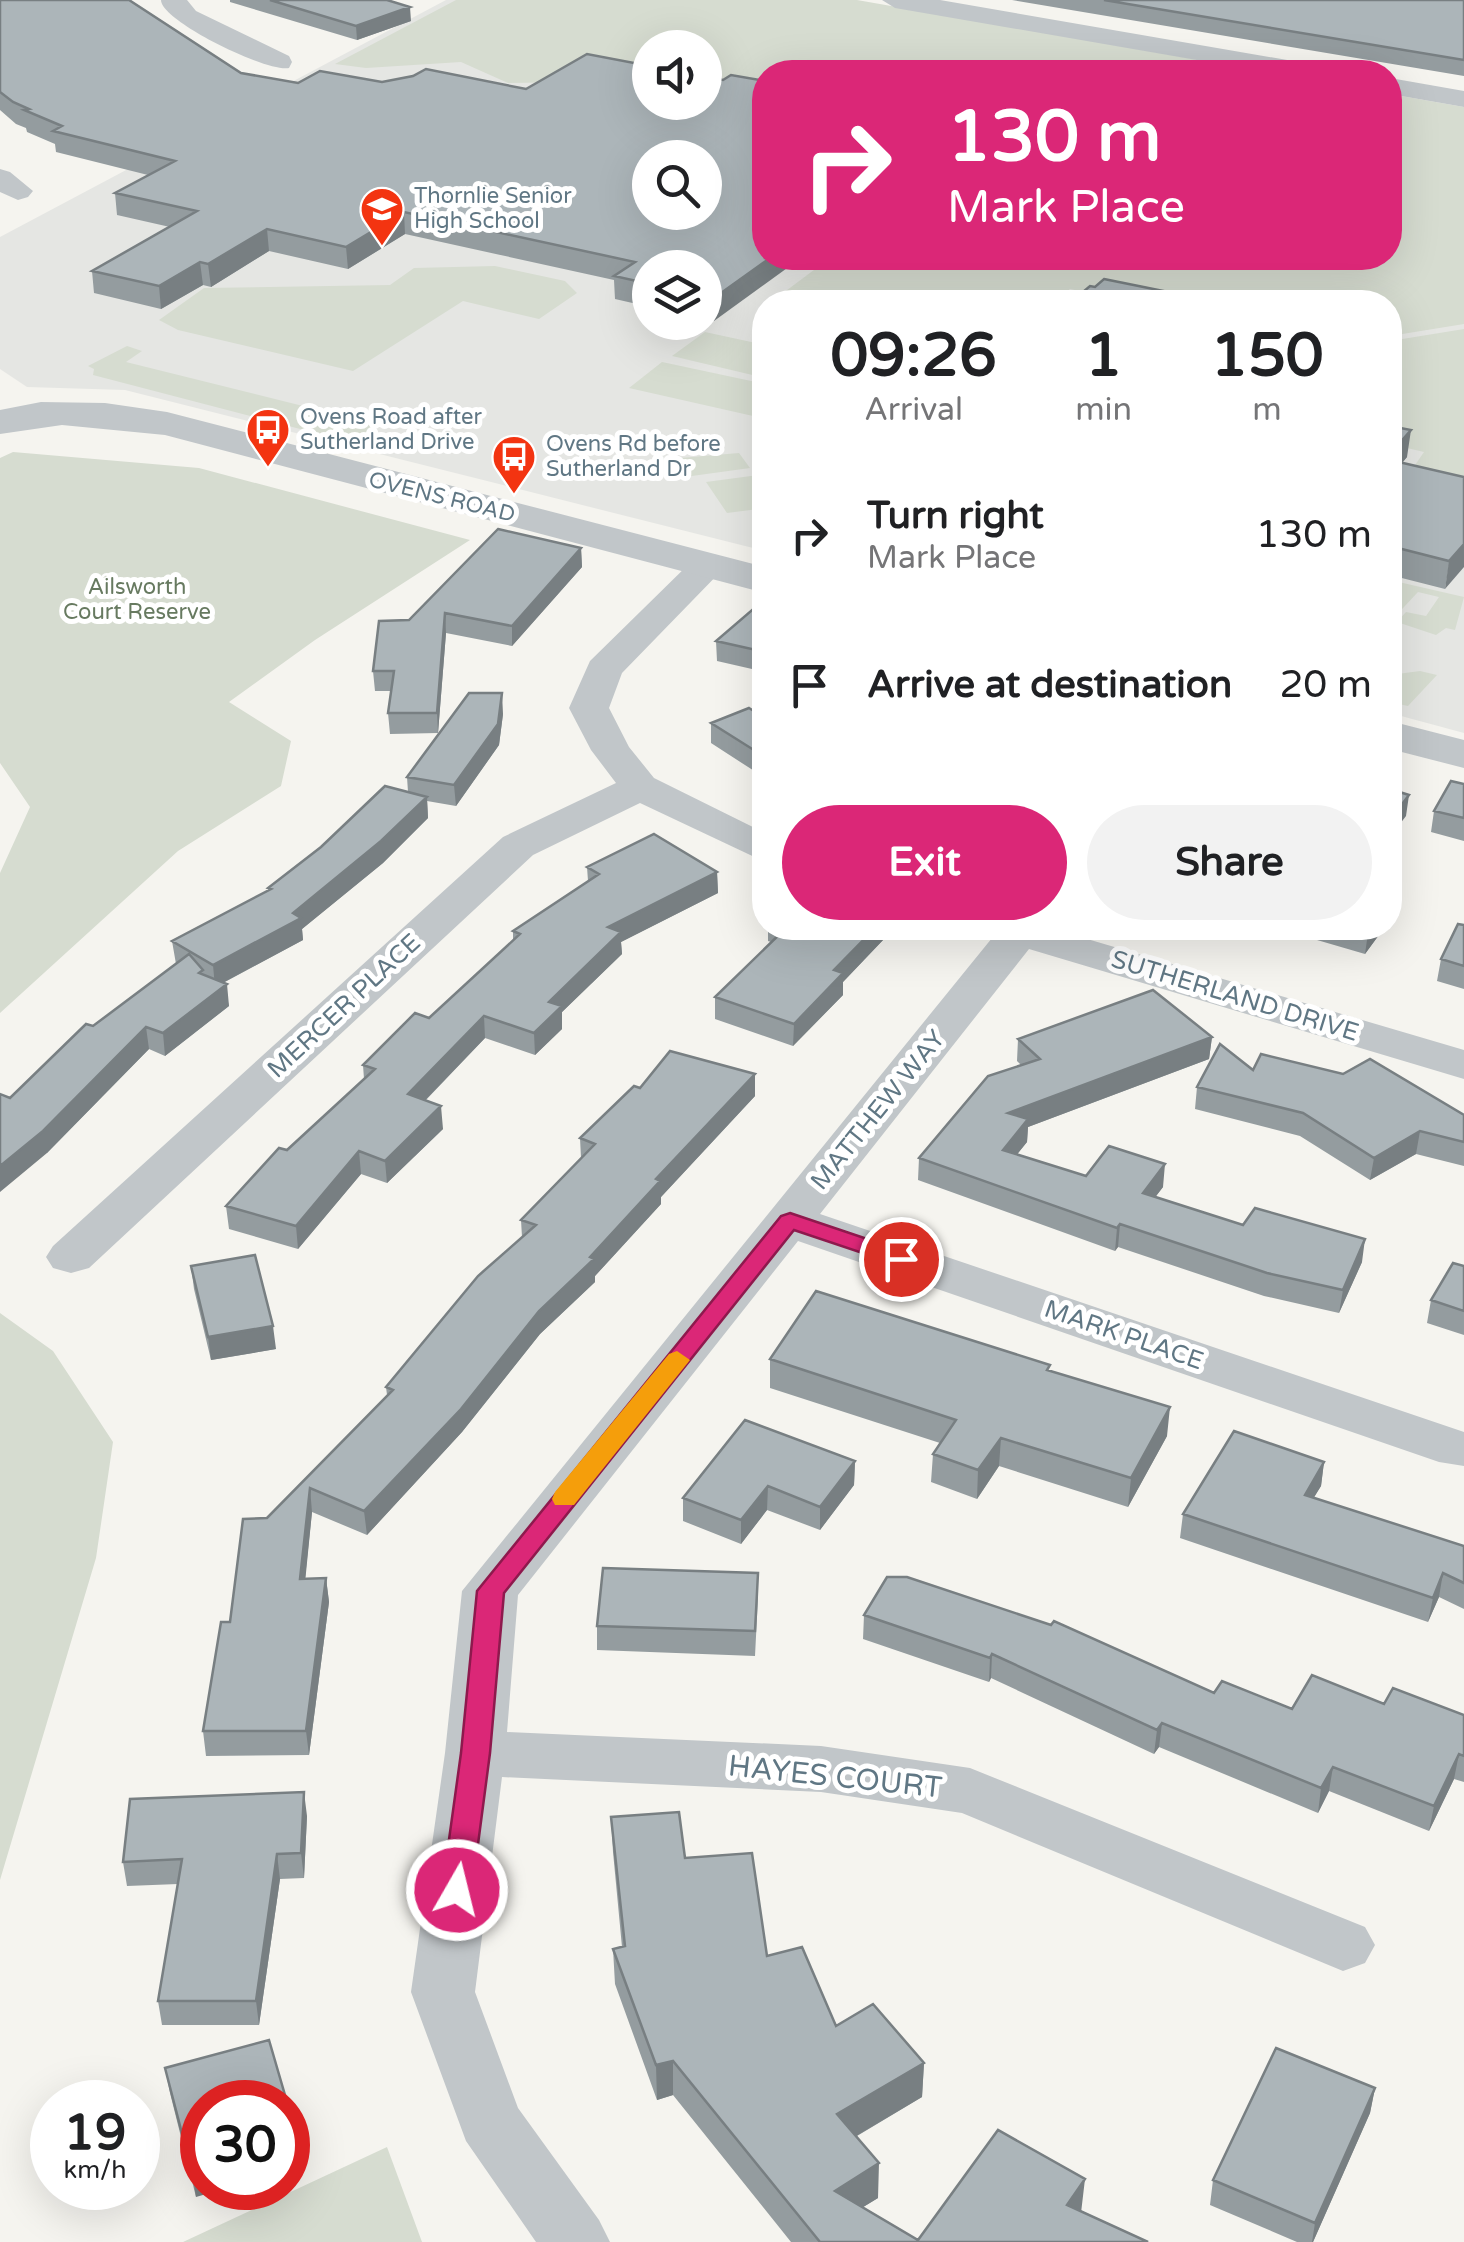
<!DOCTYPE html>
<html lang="en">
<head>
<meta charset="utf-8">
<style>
  :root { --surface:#fff; --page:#f2f2f2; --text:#202124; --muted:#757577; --accent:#db2777 }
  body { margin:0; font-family:"Varela Round",sans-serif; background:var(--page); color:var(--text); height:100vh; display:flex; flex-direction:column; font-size:38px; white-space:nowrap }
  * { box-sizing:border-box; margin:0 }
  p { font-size:32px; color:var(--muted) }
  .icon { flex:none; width:55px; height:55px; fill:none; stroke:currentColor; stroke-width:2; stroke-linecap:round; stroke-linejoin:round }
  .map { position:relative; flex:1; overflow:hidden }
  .side { position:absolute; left:752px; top:290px; width:650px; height:650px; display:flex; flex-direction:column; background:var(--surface); border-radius:40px; box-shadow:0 10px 40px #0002 }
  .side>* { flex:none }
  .hud { position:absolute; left:752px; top:60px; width:650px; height:210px; border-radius:40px; box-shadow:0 10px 40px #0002; background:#db2777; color:#fff; overflow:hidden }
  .buttons { position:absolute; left:632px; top:30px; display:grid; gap:20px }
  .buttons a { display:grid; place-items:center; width:90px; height:90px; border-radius:50%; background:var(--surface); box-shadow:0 10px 40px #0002; font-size:50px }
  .speed { position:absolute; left:30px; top:2080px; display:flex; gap:20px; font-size:50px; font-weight:700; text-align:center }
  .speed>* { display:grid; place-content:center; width:130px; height:130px; border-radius:50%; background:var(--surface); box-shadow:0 10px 40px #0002; line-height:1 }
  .speed small { font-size:25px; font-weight:400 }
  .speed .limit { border:15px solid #d22; background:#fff; color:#111 }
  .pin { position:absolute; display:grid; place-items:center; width:85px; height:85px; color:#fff; margin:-42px; border:5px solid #fff; border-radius:50%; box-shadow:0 2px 10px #0007 }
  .me { position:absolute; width:110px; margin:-55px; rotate:8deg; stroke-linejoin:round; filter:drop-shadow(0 0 8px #0008) }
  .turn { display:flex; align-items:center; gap:35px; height:210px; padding:0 30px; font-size:45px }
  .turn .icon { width:130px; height:130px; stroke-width:2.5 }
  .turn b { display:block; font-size:70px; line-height:85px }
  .eta { display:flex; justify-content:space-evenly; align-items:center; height:170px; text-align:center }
  .eta b { font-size:60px; font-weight:700; line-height:70px }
  .button { display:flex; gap:20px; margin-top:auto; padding:20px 30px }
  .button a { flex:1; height:115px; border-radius:60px; background:var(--accent); color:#fff; font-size:40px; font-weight:700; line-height:115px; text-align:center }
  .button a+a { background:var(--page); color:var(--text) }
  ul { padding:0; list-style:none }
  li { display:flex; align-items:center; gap:30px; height:150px; padding:0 30px }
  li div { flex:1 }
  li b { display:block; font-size:38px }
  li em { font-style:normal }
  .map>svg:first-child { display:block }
</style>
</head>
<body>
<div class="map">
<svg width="1464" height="2242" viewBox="0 0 1464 2242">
  <rect width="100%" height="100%" fill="#f5f4ef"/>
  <path fill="#e5e6e3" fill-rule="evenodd" d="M446,0h376l-57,72v186h625l74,-145v620l-74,-20v-411h-625v249l-640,-161 -98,-3 -27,-18v-132zM650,48h55v54h-55zM650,158h55v54h-55zM650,268h55v54h-55z"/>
  <path fill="#d6dcd0" d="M456,0h401l411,72h-503v26l-60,-9v-41h-55v33l-142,2 -47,-21 -95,6 -31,-4z
    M1390,94l74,13v217l-74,12v-34h-257l-63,-13 -17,13h-282l59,-44h560z
    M495,266l70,15 12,12 -38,26 -76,-18 -110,70 -175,-41 -19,-10 45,-32 186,-3 24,-17z
    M1464,329v158l-51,-19 11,-16 -34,-8v-103z
    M705,332l60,13v33l-93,-22z
    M127,346l15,5 -16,11 249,62 -21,19 -261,-68 1,-6 -6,-3z
    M662,362l103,22v21l-12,11 -124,-28z
    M13,452l186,16 271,72 -155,100 -86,62 62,39 -10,45 -103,65 -178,162v-140l30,-66 -30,-44v-305z
    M739,453l11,15 -80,11 -13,-19z
    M765,474v34l-38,5 -21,-31z
    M1390,580l74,17 -9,33 -9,-2 -10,7 -39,-13 9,-10 20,4 13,-19 -21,-5 -28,30z
    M1420,671l17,4 -29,31 -18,-4v-27z
    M0,1313l53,38 60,91 -17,116 -96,322z
    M387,2147l35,95h-239z"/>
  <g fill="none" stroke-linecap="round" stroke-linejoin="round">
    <path fill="#c1c6c9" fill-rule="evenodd" d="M161,0h26l9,11 93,45 3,6 -3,6c-21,5 -128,-47 -128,-68z
      M882,0h58l370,64 14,8h-58l-371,-64z
      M1390,78l74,13v16l-74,-13z
      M0,169l10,3 23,19 -5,6 -10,3 -18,-8z
      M708,555l13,3 5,8 -104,107 -13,35 20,39 25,31 111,55v29l-125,-59 -107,52 -444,413 -18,5 -18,-5 -7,-11 7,-11 450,-409 113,-54 -25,-33 -22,-42 21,-47 105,-103z
      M983,928h67l414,122v29l-435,-130 -209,265 644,218v34l-25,-4 -641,-221 -280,354 -11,137 314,14 149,22 395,159 10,18 -10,18 -22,8 -381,-158 -141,-21 -319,-15 -27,215 43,116 81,112 11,22h-74l-70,-101 -55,-149 34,-239 17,-162 530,-653z"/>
    <path fill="#c1c6c9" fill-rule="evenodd" d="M41,402l64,1 62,9 598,155v26l-600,-158 -103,-10 -62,9v-24z
      M1390,721l74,19v28l-74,-19z"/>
  </g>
  <path fill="#949c9f" d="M0,0l241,73 57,10 84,-1 144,7 197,-9 -9,241 -9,-2v-51h-55v39l-35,-8 -1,-19 -209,-46 -57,35 -79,-18 -58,36 -8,-2 -42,24 -67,-16 -2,-22 78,-44 -53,-12 -2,-22 33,-18 -92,-23 -1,-8 -28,-12 -1,-4 -10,-4 -16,-14z
    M230,0h157l24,21 -54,19 -127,-38z
    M1012,0h452v76z
    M765,410v29h-2v-27z
    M1390,426l17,31 -5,6 62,14 -19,112 -55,-14z
    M581,548l1,19 -70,79 -66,-13 -8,100 -48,1 -2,-21 3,-22h-16l-2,-20 36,-51z
    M765,599v73l-48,-11 -1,-20z
    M503,714l-4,31 -43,61 -29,-5 1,17 -45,45 -81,66 1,11 -80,43 6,23 -64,50 -16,-7 -102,104 -37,-55 83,-72 83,-62 -4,-23 96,-50v-3l140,-96 -1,-15z
    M765,718v60l-54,-35v-20z
    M1464,784v57l-33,-9 3,-21z
    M587,867l130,5 1,21 -97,49 1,12 -60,58v17l-27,26 -50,-17 -60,63 18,28 -56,54 -26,-9 -63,75 -69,-20 -3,-23 138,-127 -1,-14 66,-47 84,-78v-9l75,-50z
    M1464,925v64l-27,-8 4,-22z
    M768,928h116v11l-41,43v13l-50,51 -78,-27v-22l56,-55 -3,-1z
    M1256,928h43l-7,9z
    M1319,928h65l-19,26 -48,-14z
    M1212,1037l-3,22 -181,68 -1,15 -10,12 69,22 77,11 -8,10 207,65 -23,51 -75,-17 -146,-49 -3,4 -197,-71 1,-22 102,-93 -4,-4 1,-22z
    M1253,1070l211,45v51l-48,-12 -46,26 -70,-44 -105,-27 2,-22z
    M755,1074v22l-94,101v7l-66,72v6l-55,52 -78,98 -95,103 -55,-23 -7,66h21l3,24 -20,153 -103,1 -3,-25 27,-109 37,-104 120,-123 -1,-8 136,-150 -1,-17 60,-62 -1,-20 60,-50z
    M191,1266l85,83 -65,11 -17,-71z
    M1464,1266v69l-37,-12 4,-23z
    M770,1359l280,12 117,65 -39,71 -129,-41 -22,33 -46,-17 2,-28 7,-11 -170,-55z
    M855,1461l-1,24 -34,45 -53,-20 -26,34 -58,-23v-23z
    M1324,1462l-3,24 -8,12 151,48v63l-25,-12 -11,25 -248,-84 3,-24z
    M758,1597l-3,59 -158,-6v-24z
    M864,1615l428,94 92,-5 80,11v67l-10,-3 -25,52 -100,-40 -11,22 -159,-66 -5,7 -163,-76 -2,4 -126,-43z
    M307,1816l-3,62 -24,1 -21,146h-97l-4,-24 20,-117 -51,2 -4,-24z
    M611,1817l74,41 82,98 69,70 88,37 -2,34 -65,39 21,62 -15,9 55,33 164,-29 66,31h-357l-118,-147 -16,5 -42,-116 -2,-35 9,-2 -9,-95z
    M269,2040l-73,157 -26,-104 -5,-25z
    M1375,2088l-5,25 -57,129h-16l-87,-37 3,-25z"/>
  <path fill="#787f82" d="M410,7l1,14 -54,19 -1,-14z
    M404,212l1,22 -57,35 -2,-22z
    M267,229l2,22 -58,36 -3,-23z
    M770,258h31l-87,63v-23z
    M200,262l3,23 -42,24 -2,-23z
    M1411,430l-4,27 -17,20v-23z
    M1464,544v23l-19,22 4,-28z
    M581,548l1,19 -70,79v-20z
    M445,613l1,20 -8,100 -1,-20z
    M502,693l1,21 -4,31 -43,61 -2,-21z
    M1409,795l-3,21 -16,21v-17z
    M427,797l1,21 -45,45 -81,66 1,11 -88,47 -2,-22 80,-52z
    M717,872l1,21 -97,49 1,12 -60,58v17l-27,26 -1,-22 15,-31 59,-75z
    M1399,889l-3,22 -6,8v-17z
    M875,928h9v11l-41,43v13l-50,51 1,-22 40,-54z
    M1371,928h13l-19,26 3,-21z
    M227,984l2,22 -64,50 -2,-23z
    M484,1016l1,22 -76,79 -1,-23z
    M146,1027l3,22 -102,104 -47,39v-26z
    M1212,1037l-3,22 -181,68 -1,15 -25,31 6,-60z
    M755,1074v22l-94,101v7l-66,72v6l-55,52 -78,98 -95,103 -3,-24 292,-332z
    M441,1106l2,23 -56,54 -2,-22z
    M1420,1131l-4,23 -46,26 4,-22z
    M359,1151l2,23 -63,75 -2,-23z
    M1165,1164l-2,23 -22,29 2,-23z
    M1120,1224l-2,23 -3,4 2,-23z
    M1365,1239l-3,23 -23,51 4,-23z
    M273,1326l3,23 -65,11 -3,-23z
    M1170,1407l-3,29 -39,71 3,-29z
    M1001,1438l-2,28 -22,33 1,-29z
    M855,1461l-1,24 -34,45v-23z
    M1324,1462l-3,24 -20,33 4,-24z
    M768,1486l-1,24 -26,34v-24z
    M310,1488l2,24 -9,91 -3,-24z
    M1443,1573l-4,24 -11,25 5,-24z
    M326,1578l3,24 -20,153 -3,-24z
    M992,1654l-1,24 -2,4 1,-24z
    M1162,1723l-3,24 -5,7 3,-24z
    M1459,1754l-5,25 -25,52 5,-25z
    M1333,1767l-4,24 -11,22 3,-25z
    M304,1792l3,24 -3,62 -3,-25z
    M277,1854l3,25 -21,146 -3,-24z
    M673,2061v34l-16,5 -1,-35z
    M924,2063l-2,34 -86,51 1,-34z
    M1375,2088l-5,25 -57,129h-1l3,-19z
    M298,2142l3,24 -13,4v-25z
    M879,2163l-1,35 -44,27 1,-34z
    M202,2169v19h25l-31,9 -4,-25z
    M1085,2179l-4,34 -14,-8z"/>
  <path fill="#acb5b9" stroke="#787f82" stroke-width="2.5" fill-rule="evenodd" d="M0,0h129l112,73 57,10 22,-12 62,11 31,-6 13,-7 100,20 61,-35 63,12v36h55v-25l18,3 8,-5 34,6v13l-10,7 10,2v155h5l-56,40 -9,-2v-28h-55v16l-36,-8 21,-14 -231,-50 -58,35 -79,-18 -59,35 -8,-2 -41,24 -67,-15 105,-60 -82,-18 60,-32 -122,-30 9,-5 -38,-16 5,-1 -16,-7 -13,-10zM650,158h55v54h-55z
    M270,0h117l23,7 -54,19z
    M1104,0h360v60z
    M1104,279l99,20 -3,3h-129l19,-16 5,1z
    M1390,426l21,4 -21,24z
    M1390,460l74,17v67l-15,17 -59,-15z
    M498,529l83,19 -69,78 -67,-13 -8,100h-49l6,-42h-21l6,-50 30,-1z
    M765,599v53l-49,-11z
    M469,693h33l-4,31 -44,61 -47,-8z
    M749,708l16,10v39l-54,-34z
    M1451,781l13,3v34l-30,-7z
    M385,786l42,11 -46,44 -88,72 8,5 -88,47 -41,-24 99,-52 -3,-1 53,-41z
    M1390,789l19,6 -19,25z
    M654,834l63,38 -109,55 13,5 -72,70 13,4 -28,27 -50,-17 -76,78 33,12 -56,55 -26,-10 -63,75 -70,-20 53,-58 8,2 88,-81 -12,-4 52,-52 14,5 91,-84 -7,-3 86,-57 -12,-7z
    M1390,887l9,2 -9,13z
    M1458,924l6,1v41l-23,-7z
    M786,928h89l-41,42 9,3 -49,51 -79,-27z
    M1350,928h21l-3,5z
    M189,954l14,16 -4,3 28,11 -64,49 -17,-6 -103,104 -43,35v-72l10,4 76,-74 7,2z
    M1153,990l59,47 -204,76 20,6 -25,31 83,26 23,-30 56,18 -22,29 100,32 12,-17 110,31 -22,51 -76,-17 -147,-49 -3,4 -198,-70 69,-82 52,-17 -22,-20z
    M1220,1044l33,26 8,-16 82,20 27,-15 94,56v27l-44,-11 -46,27 -71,-45 -106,-26z
    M670,1051l85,23 -99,105 4,2 -70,76 4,2 -55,52 -78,98 -97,102 -54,-23 -10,91 26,-1 -20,153h-103l18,-109h9l13,-103 24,-1 126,-128 -7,-3 92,-111 58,-51 -15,-5 74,-76 -15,-6 54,-52 6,2z
    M255,1255l18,71 -65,11 -17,-71z
    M1453,1263l11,3v45l-33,-11z
    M816,1291l234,74 -3,5 123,37 -39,71 -130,-40 -23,32 -45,-16 23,-34 -186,-61z
    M745,1420l110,41 -35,46 -52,-21 -27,34 -58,-22z
    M1234,1431l90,31 -19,33 159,51v37l-21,-10 -10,25 -250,-84z
    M603,1568l155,5 -3,58 -158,-5z
    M887,1577h20l144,48 3,-4 160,72 8,-12 70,28 20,-34 72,29 9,-16 71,27v41l-5,-2 -25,52 -101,-39 -12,21 -159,-65 -5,7 -165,-76 -2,4 -126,-43z
    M304,1792l-3,61 -24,1 -21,147h-98l24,-142 -59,3 7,-63z
    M679,1812l6,46 67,-5 15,103 35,-9 34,79 37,-22 51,59 -87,51 42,49 -44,28 83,49 80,-110 87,49 -18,26 81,37h-328l-147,-181 -17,4 -43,-116 12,-3 -14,-129z
    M269,2040l18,62h-85v67l-10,3 -27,-104z
    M1276,2048l99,40 -60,135 -102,-43z
    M288,2105l10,37 -10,3z"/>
  <path fill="#db2777" stroke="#8e194d" stroke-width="2.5" d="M790,1213l119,40 4,6 -12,7 -107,-36 -290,363 -14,160 -18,137 -4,8 -11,4 -11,-4 -4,-8 19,-137 16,-162 304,-375z"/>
  <path fill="#f59e0b" d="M677,1351l13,9 -116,145h-19l-3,-6 3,-7 114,-138z"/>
  <defs>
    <symbol id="school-pin" viewBox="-11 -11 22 30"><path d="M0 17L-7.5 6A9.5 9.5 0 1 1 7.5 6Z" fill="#f33411" stroke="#fff"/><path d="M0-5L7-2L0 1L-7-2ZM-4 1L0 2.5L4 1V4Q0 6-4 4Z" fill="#fff"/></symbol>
    <symbol id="bus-pin" viewBox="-11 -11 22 30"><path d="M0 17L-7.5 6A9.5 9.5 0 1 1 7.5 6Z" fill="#f33411" stroke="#fff"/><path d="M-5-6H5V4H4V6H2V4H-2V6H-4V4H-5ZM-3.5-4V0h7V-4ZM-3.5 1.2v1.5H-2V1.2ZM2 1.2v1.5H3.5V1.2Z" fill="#fff"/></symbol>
  </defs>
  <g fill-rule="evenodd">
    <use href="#school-pin" x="357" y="184" width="50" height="68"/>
    <use href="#bus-pin" x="243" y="405" width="50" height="68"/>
    <use href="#bus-pin" x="489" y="432" width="50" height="68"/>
  </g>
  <g text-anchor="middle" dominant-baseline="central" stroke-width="10" stroke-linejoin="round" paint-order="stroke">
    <g font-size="22" fill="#607784" stroke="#fff" text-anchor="start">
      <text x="414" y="196">Thornlie Senior<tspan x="414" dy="25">High School</tspan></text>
      <text x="300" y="417">Ovens Road after<tspan x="300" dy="25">Sutherland Drive</tspan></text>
      <text x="546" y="444">Ovens Rd before<tspan x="546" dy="25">Sutherland Dr</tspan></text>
    </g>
    <g font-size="22" fill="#607784" stroke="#fff">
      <text transform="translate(442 497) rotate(14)">OVENS ROAD</text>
    </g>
    <g font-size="22" fill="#677a60" stroke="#fff">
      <text x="137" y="587">Ailsworth<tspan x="137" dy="25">Court Reserve</tspan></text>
    </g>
    <g font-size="25" fill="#607784" stroke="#fff">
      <text transform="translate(1235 996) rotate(17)">SUTHERLAND DRIVE</text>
      <text transform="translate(344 1006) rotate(-43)">MERCER PLACE</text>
      <text transform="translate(878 1110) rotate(-51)">MATTHEW WAY</text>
      <text transform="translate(1124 1335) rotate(19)">MARK PLACE</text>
    </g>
    <g font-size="30" fill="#607784" stroke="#fff">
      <text transform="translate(835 1777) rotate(6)">HAYES COURT</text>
    </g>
  </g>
</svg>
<div class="buttons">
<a><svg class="icon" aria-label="sound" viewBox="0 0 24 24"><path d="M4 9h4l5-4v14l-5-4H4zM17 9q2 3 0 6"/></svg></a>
<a><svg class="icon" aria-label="search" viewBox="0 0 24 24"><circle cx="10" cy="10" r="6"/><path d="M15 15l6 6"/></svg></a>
<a><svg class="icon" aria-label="layers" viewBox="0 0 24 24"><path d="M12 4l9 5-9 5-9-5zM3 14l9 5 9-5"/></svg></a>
</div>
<div class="speed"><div>19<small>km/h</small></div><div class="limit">30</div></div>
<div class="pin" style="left:901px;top:1259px;background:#d93025"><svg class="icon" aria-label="arrive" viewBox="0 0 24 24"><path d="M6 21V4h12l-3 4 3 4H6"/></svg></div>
<svg class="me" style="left:457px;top:1890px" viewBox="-20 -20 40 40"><circle r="17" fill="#db2777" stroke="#fff" stroke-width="3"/><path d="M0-11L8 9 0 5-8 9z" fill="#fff"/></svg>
<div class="hud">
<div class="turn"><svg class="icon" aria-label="right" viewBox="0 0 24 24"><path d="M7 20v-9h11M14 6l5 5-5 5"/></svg><div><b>130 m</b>Mark Place</div></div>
</div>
<section class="side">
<div class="eta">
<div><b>09:26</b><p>Arrival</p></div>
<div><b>1</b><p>min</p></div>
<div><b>150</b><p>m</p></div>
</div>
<ul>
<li><svg class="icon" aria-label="right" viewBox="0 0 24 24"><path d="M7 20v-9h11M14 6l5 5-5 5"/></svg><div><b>Turn right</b><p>Mark Place</p></div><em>130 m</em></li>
<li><svg class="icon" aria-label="arrive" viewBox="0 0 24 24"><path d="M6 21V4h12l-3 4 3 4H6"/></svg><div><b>Arrive at destination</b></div><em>20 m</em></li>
</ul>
<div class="button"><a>Exit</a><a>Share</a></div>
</section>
</div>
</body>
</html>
